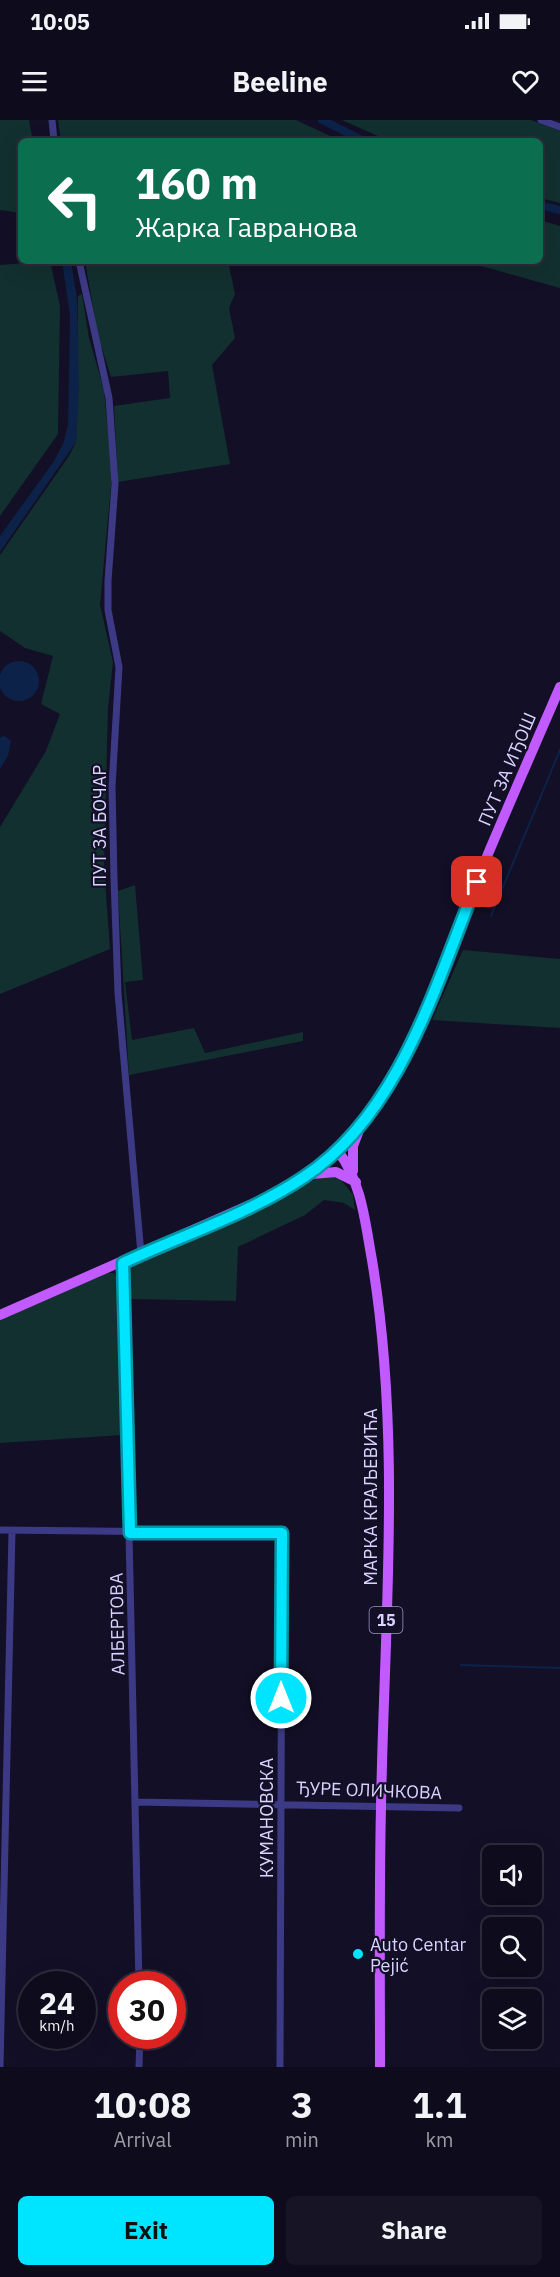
<!DOCTYPE html>
<html lang="en">
<head>
<meta charset="utf-8">
<style>
  :root { --surface:#0e0b1c; --page:#171425; --text:#f1f3f6; --muted:#9b9ba3; --line:#2e2b3b; --accent:#00e5ff }
  body { margin:0; font-family:"IBM Plex Sans",sans-serif; background:var(--page); color:var(--text); height:100vh; display:flex; flex-direction:column; font-size:22px; white-space:nowrap }
  * { box-sizing:border-box; margin:0 }
  p { font-size:20px; color:var(--muted) }
  .icon { flex:none; width:33px; height:33px; fill:none; stroke:currentColor; stroke-width:2; stroke-linecap:round; stroke-linejoin:round }
  .map { position:relative; height:1947px; overflow:hidden }
  .drawer { display:flex; flex-direction:column; background:var(--surface); flex:1 }
  .drawer>* { flex:none }
  .guide { position:absolute; left:18px; top:18px; width:525px; height:126px; border-radius:9px; box-shadow:0 6px 24px #0002,0 0 0 2px var(--line); background:#0b6e4f; color:#fff; overflow:hidden }
  .tools { position:absolute; left:482px; top:1725px; display:grid; gap:12px }
  .tools a { display:grid; place-items:center; width:60px; height:60px; border-radius:9px; background:var(--surface); box-shadow:0 6px 24px #0002,0 0 0 2px var(--line); font-size:30px }
  .speed { position:absolute; left:18px; top:1851px; display:flex; gap:12px; font-size:30px; font-weight:700; text-align:center }
  .speed>* { display:grid; place-content:center; width:78px; height:78px; border-radius:50%; background:var(--surface); box-shadow:0 6px 24px #0002,0 0 0 2px var(--line); line-height:1 }
  .speed small { font-size:15px; font-weight:400 }
  .speed .limit { border:9px solid #d22; background:#fff; color:#111 }
  .pin { position:absolute; display:grid; place-items:center; width:51px; height:51px; color:#fff; margin:-26px; border-radius:12px; box-shadow:0 3px 9px #0006 }
  .me { position:absolute; width:66px; margin:-33px; rotate:0deg; stroke-linejoin:round; filter:drop-shadow(0 0 4px #0008) }
  .turn { display:flex; align-items:center; gap:21px; height:126px; padding:0 18px; font-size:27px }
  .turn .icon { width:78px; height:78px; stroke-width:2.5 }
  .turn b { display:block; font-size:42px; line-height:51px }
  .eta { display:flex; justify-content:space-evenly; align-items:center; height:102px; text-align:center }
  .eta b { font-size:36px; font-weight:700; line-height:42px }
  .cta { display:flex; gap:12px; margin-top:auto; padding:12px 18px }
  .cta a { flex:1; height:69px; border-radius:9px; background:var(--accent); color:#111; font-size:24px; font-weight:700; line-height:69px; text-align:center }
  .cta a+a { background:var(--page); color:var(--text) }
  .status { display:flex; justify-content:space-between; align-items:center; height:42px; padding:0 30px; background:var(--surface); direction:ltr }
  .status svg { height:16px; fill:currentColor }
  header { display:flex; justify-content:space-between; align-items:center; height:78px; padding:0 18px; background:var(--surface); font-size:27px; font-weight:700 }
  .map>svg:first-child { display:block }
</style>
</head>
<body>
<div class="status"><b>10:05</b><svg viewBox="0 0 49 12"><path d="M0 12V9h3v3zM5 12V6h3v6zM10 12V3h3v9zM15 12V0h3v12zM26 1h20v11H26zM47 4h2v5h-2z"/></svg></div>
<header><svg class="icon" aria-label="menu" viewBox="0 0 24 24"><path d="M4 6h16M4 12h16M4 18h16"/></svg>Beeline<svg class="icon" aria-label="heart" viewBox="0 0 24 24"><path d="M12 20l-8-8c-3-5 5-10 8-4 3-6 11-1 8 4z"/></svg></header>
<div class="map">
<svg width="560" height="1947" viewBox="0 0 560 1947">
  <rect width="100%" height="100%" fill="#130f26"/>
  <path fill="#12302f" d="M0,0h29l4,21h-12v72l-21,-3z
    M58,0h238l45,21h-280z
    M342,0h189l29,11v72l-20,-5v-57h-151z
    M540,100l20,6v62l-97,-27h77z
    M50,141l10,45 -2,128 -58,82v-251z
    M85,141h143l7,33 -6,14 6,30 -23,27 18,99 -112,18 -4,-76 56,-8 -2,-27 -57,6 -13,-41z
    M82,174l7,44 15,52 8,85 -12,130 13,57 -5,46 -4,159 6,82 -110,45v-167l46,-76 14,-37 -19,-10 12,-48 -28,-8 -25,-17v-76l69,-99 7,-14 2,-146z
    M135,765l8,95 -18,2 7,58 62,-12 11,25 98,-21v9l-174,34 -11,-184z
    M463,830l97,9v69l-128,-8z
    M338,1056l15,19 2,15 -11,-7 -20,-3 -19,15 -67,32 -2,54 -108,-2 -2,-11 3,-23 191,-88z
    M107,1153h7l3,6 6,156 -123,8v-123z"/>
  <path fill="#0c2248" d="M62,141h9l6,38 2,90 -3,53 -76,110v-16l54,-75 9,-17 5,-19 2,-109z
    M-1 561a20 20 0 1 1 40 0a20 20 0 1 1-40 0Z
    M5,616l6,5 -3,15 -8,13v-32z"/>
  <g fill="none" stroke-linecap="round" stroke-linejoin="round">
    <path stroke="#0c2248" stroke-width="2" d="M491,796l69,-166
      M461,1545l99,3"/>
    <path stroke="#0c2248" stroke-width="8" d="M322,0l42,21
      M540,85l20,5"/>
    <path stroke="#3d3a85" stroke-width="7" d="M52,0l2,21
      M541,0l19,7
      M79,141l30,137 6,86 -7,97v29l11,57 -7,120 2,91 4,115 23,261
      M123,1143l16,721
      M0,1410l282,3 -2,534
      M135,1682l324,6
      M0,1946l12,-535
      M139,1947l1,-31"/>
    <path stroke="#c25bff" stroke-width="10" d="M338,1031c24,32 27,71 34,109 30,179 12,367 9,547 -2,87 -1,173 -1,260
      M353,1051v-25l5,-13
      M312,1054l24,-2 20,10
      M0,1195l286,-126c110,-65 145,-194 190,-306 27,-66 56,-131 84,-196"/>
  </g>
  <g fill="none" stroke-linecap="round" stroke-linejoin="round">
    <defs>
      <path id="route" d="M281,1578l1,-165h-152l-7,-270c59,-28 126,-49 181,-86 96,-63 132,-194 173,-295"/>
    </defs>
    <use href="#route" stroke="#0095a6" stroke-width="15"/>
    <use href="#route" stroke="#00e5ff" stroke-width="10"/>
  </g>
  <circle fill="#00e5ff" stroke="#130f26" stroke-width="2" cx="358" cy="1834" r="6"/>
  <g text-anchor="middle" dominant-baseline="central" stroke-width="4.5" stroke-linejoin="round" paint-order="stroke">
    <rect fill="#130f26" stroke="#9e99be" stroke-width="1.5" x="369.5" y="1487" width="33" height="26" rx="4.5"/>
    <g font-size="16" font-weight="bold" fill="#d9d4ff">
      <text x="386" y="1500">15</text>
    </g>
    <g font-size="18" fill="#d9d4ff" stroke="#130f26">
      <text transform="translate(507 649) rotate(-67)">ПУТ ЗА ИЂОШ</text>
      <text transform="translate(99 706) rotate(-90)">ПУТ ЗА БОЧАР</text>
      <text transform="translate(370 1377) rotate(-90)">МАРКА КРАЉЕВИЋА</text>
      <text transform="translate(117 1504) rotate(-91)">АЛБЕРТОВА</text>
      <text transform="translate(369 1670) rotate(2)">ЂУРЕ ОЛИЧКОВА</text>
      <text transform="translate(266 1698) rotate(-90)">КУМАНОВСКА</text>
    </g>
    <g font-size="18" fill="#d9d4ff" stroke="#130f26" text-anchor="start">
      <text x="370" y="1824">Auto Centar<tspan x="370" dy="21">Pejić</tspan></text>
    </g>
  </g>
</svg>
<div class="tools">
<a><svg class="icon" aria-label="sound" viewBox="0 0 24 24"><path d="M4 9h4l5-4v14l-5-4H4zM17 9q2 3 0 6"/></svg></a>
<a><svg class="icon" aria-label="search" viewBox="0 0 24 24"><circle cx="10" cy="10" r="6"/><path d="M15 15l6 6"/></svg></a>
<a><svg class="icon" aria-label="layers" viewBox="0 0 24 24"><path d="M12 4l9 5-9 5-9-5zM3 14l9 5 9-5"/></svg></a>
</div>
<div class="speed"><div>24<small>km/h</small></div><div class="limit">30</div></div>
<div class="pin" style="left:477px;top:762px;background:#d93025"><svg class="icon" aria-label="arrive" viewBox="0 0 24 24"><path d="M6 21V4h12l-3 4 3 4H6"/></svg></div>
<svg class="me" style="left:281px;top:1578px" viewBox="-20 -20 40 40"><circle r="17" fill="#00e5ff" stroke="#fff" stroke-width="3"/><path d="M0-11L8 9 0 5-8 9z" fill="#fff"/></svg>
<div class="guide">
<div class="turn"><svg class="icon" aria-label="left" viewBox="0 0 24 24"><path d="M17 20v-9H6M10 6l-5 5 5 5"/></svg><div><b>160 m</b>Жарка Гавранова</div></div>
</div>
</div>
<section class="drawer">
<div class="eta">
<div><b>10:08</b><p>Arrival</p></div>
<div><b>3</b><p>min</p></div>
<div><b>1.1</b><p>km</p></div>
</div>
<div class="cta"><a>Exit</a><a>Share</a></div>
</section>
</body>
</html>
